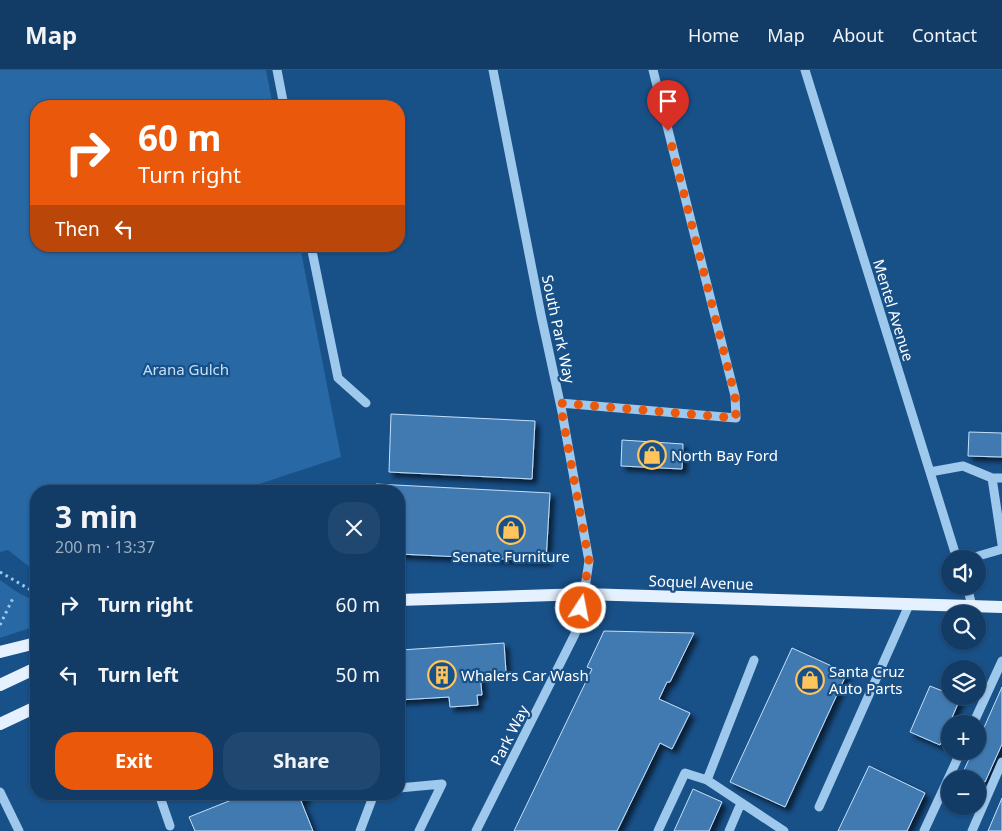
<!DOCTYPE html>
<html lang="en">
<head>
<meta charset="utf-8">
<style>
  :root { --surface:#123c66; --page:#1f476f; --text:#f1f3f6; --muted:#9cadbf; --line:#31567a; --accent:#ea580c }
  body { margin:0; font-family:"Noto Sans",sans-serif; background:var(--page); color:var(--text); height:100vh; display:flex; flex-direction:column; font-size:19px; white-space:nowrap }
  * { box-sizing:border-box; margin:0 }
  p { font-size:16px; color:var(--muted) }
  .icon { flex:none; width:28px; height:28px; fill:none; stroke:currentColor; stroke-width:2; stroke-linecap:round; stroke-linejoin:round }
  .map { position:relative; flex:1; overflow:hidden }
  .side { position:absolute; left:30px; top:415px; width:375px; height:315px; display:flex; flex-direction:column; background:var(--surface); border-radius:20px; box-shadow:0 1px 4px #0004,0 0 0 1px var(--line) }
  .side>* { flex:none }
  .top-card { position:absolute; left:30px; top:30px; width:375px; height:152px; border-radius:20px; box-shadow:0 1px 4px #0004,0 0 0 1px var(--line); background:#ea580c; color:#fff; overflow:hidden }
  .tools { position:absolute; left:941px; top:480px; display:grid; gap:10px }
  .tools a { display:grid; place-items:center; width:45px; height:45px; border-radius:50%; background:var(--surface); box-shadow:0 1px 4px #0004,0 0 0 1px var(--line); font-size:25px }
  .pin { position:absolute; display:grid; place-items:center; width:42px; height:42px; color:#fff; margin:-51px -21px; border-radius:50% 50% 50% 0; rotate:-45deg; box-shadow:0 0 5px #0007 }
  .pin .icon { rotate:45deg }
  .me { position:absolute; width:55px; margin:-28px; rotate:11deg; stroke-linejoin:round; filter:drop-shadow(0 0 4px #0008) }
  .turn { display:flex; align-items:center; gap:18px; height:105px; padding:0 25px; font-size:22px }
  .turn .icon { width:65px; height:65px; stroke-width:2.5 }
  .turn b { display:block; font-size:35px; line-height:42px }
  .then { display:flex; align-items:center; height:48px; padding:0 25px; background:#0003; gap:10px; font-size:19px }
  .round { display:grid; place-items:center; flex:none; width:52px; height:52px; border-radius:20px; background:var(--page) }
  .head { display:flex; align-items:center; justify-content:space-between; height:85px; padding:0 25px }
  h1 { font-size:30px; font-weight:700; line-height:38px }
  .button { display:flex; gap:10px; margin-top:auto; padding:10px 25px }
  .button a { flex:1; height:58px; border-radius:20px; background:var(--accent); color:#fff; font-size:20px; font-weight:700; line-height:58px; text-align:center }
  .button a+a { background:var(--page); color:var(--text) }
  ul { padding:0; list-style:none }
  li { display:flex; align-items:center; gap:15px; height:70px; padding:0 25px }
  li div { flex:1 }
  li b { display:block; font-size:19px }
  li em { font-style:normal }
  header { display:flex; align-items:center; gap:30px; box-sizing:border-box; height:70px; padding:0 25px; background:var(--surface); border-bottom:1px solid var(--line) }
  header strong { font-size:24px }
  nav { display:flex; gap:28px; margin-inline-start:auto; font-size:18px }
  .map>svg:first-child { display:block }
</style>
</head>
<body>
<header>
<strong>Map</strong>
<nav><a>Home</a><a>Map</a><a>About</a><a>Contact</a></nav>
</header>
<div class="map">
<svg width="1002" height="761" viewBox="0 0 1002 761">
  <defs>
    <filter id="shadow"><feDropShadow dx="4.5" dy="4.5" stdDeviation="2.5" flood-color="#0009"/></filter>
  </defs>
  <rect width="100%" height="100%" fill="#185088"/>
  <path fill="#2768a5" d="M0,0h266l7,36h-237v140h264l41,211 -94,31 1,3h-212v81l-28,-22 -8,2z
    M0,510l17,12 19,10v24l-36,12z"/>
  <path fill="#407ab1" stroke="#c4e0fa" filter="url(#shadow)" d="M391,344l144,7 -3,58 -143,-7z
    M969,362l33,1v24l-34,-1z
    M622,370l61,4 -1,25 -61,-3z
    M376,414l174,9 -4,68 -147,-7v-63h-23z
    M604,561l90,2 -24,49h-3l-8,17 31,14 -18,36 -12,-6 -43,88h-103l78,-162 -5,-2z
    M504,573l2,29 -26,2 2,21h-5l1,10 -28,2 -1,-10 -50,3v-23h4l-2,-27z
    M792,578l55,25 -62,134 -55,-25z
    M930,616l20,8v2l10,3 -20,46 -30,-13z
    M1002,617v57l-17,38 -22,-10 10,-21h5v-10z
    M869,696l56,27 -18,38h-69z
    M693,719l29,13 -13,29h-35z
    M237,724h67l2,5 -5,2 12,30h-118l-6,-14 50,-20z
    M1002,728v33h-14z"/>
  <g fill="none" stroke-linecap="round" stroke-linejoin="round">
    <path stroke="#9fc8ed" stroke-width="3" stroke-dasharray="2.5 4" stroke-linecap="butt" d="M0,502l36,21
      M0,555l14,-29"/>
    <path stroke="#9fc8ed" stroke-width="9" d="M277,0l7,36
      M805,0l152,489
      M311,176l27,132 28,25
      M560,333l176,15 -1,-22 -82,-326
      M930,402l33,-6 29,12h10
      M992,408l10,66
      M968,489l34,-10
      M967,516l5,20
      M754,590l-47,120 77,51
      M973,654l29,-63
      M399,718l43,-4 -23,47
      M0,722l19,39
      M159,724l11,32
      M819,737l90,-202
      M360,761l14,-37
      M476,761l99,-197 9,-40 5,-33 -27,-149 -21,-97 -48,-245
      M658,761l27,-58 22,7
      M729,761l12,-28
      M924,761l37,-80
      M972,761l30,-69"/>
    <path stroke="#e5f1ff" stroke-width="12" d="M399,530l185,-6 418,13
      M0,582l36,-9
      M0,615l36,-17
      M0,654l36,-17"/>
  </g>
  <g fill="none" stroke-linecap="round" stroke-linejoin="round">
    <path stroke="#ea580c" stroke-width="9" stroke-dasharray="0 16.2" d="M581,538l8,-47 -29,-158 176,15 -1,-22 -67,-265"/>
  </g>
  <defs>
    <symbol id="shop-ring" viewBox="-11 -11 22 22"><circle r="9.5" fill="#185088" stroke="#ffc45b" stroke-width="1.5"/><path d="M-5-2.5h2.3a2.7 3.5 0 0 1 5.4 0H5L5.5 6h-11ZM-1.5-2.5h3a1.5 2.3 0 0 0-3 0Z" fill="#ffc45b"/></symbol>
    <symbol id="building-ring" viewBox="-11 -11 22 22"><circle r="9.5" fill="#185088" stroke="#ffc45b" stroke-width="1.5"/><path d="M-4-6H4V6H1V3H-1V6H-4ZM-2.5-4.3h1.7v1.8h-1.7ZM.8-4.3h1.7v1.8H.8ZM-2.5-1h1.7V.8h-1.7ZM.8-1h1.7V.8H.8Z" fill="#ffc45b"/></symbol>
  </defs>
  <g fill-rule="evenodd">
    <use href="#shop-ring" x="636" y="369" width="32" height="32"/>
    <use href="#shop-ring" x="495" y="444" width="32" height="32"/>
    <use href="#building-ring" x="426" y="589" width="32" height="32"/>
    <use href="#shop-ring" x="794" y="594" width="32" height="32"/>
  </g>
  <g text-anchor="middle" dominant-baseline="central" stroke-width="4.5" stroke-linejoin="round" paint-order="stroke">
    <g font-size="15" fill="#fff" stroke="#185088">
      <text transform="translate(894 240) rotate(73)">Mentel Avenue</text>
      <text transform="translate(559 259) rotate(78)">South Park Way</text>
      <text transform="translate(701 512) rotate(2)">Soquel Avenue</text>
      <text transform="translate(509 665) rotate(-63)">Park Way</text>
    </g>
    <g font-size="15" fill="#c4e0fa" stroke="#185088">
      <text x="186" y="299">Arana Gulch</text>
    </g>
    <g font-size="15" fill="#fff" stroke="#185088" text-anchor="start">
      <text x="671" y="385">North Bay Ford</text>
      <text x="511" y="486" text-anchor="middle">Senate Furniture</text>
      <text x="829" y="601">Santa Cruz<tspan x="829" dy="17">Auto Parts</tspan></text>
      <text x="461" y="605">Whalers Car Wash</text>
    </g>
  </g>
</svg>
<div class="tools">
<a><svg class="icon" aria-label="sound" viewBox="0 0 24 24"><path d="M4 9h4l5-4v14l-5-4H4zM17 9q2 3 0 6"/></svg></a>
<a><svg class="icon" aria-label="search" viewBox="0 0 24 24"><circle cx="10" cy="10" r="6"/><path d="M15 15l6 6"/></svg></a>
<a><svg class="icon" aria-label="layers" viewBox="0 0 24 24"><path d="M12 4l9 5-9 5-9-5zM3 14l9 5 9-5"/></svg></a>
<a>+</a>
<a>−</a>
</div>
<div class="pin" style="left:668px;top:61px;background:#d93025"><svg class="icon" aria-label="arrive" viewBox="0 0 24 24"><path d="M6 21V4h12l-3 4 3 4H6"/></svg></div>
<svg class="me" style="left:581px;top:538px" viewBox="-20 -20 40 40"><circle r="17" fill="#ea580c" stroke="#fff" stroke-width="3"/><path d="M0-11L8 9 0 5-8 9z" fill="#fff"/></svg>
<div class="top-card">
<div class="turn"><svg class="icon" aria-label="right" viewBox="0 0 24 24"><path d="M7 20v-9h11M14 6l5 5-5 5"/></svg><div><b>60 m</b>Turn right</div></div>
<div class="then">Then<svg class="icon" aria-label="left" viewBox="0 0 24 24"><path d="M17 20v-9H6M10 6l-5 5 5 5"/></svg></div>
</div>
<section class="side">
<div class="head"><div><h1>3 min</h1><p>200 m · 13:37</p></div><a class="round"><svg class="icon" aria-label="close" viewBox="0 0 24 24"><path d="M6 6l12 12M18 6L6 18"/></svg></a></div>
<ul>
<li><svg class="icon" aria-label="right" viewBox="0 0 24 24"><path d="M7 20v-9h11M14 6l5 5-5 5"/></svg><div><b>Turn right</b></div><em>60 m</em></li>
<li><svg class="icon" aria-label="left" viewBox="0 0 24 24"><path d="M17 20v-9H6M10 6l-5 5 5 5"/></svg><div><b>Turn left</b></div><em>50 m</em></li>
</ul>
<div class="button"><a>Exit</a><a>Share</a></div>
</section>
</div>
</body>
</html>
